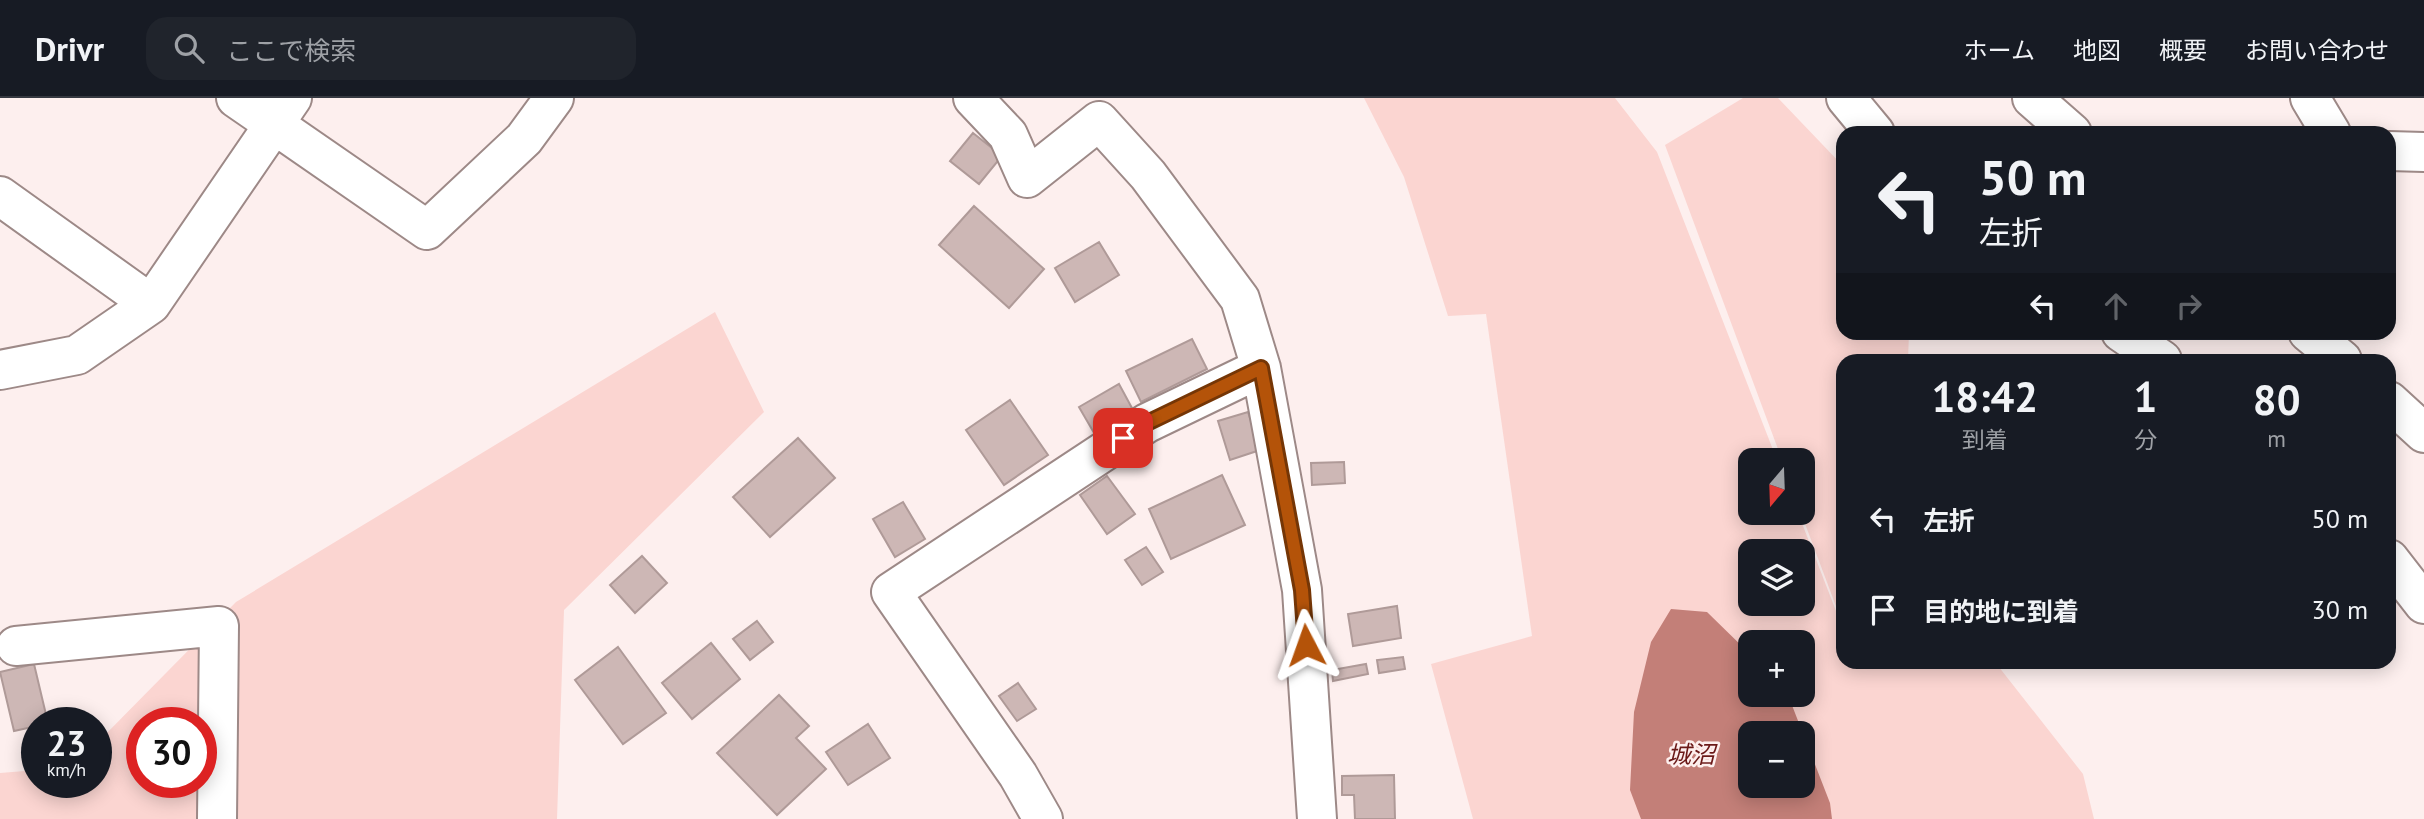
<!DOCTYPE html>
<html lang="ja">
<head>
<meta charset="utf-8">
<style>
  :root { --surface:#171b24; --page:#20242c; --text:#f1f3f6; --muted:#9ea1a6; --line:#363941 }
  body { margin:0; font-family:"PT Sans","Noto Sans JP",sans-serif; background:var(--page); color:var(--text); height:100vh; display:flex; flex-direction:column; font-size:26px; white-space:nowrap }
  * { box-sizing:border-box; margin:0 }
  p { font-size:23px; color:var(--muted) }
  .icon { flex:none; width:38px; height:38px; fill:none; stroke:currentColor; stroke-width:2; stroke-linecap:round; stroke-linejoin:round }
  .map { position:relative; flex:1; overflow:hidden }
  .sheet { position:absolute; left:1836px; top:256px; width:560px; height:315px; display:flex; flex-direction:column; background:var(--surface); border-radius:21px; box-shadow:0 4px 18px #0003 }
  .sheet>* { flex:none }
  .top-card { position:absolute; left:1836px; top:28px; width:560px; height:214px; border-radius:21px; box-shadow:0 4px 18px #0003; background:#171b24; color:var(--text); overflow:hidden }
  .needle { width:46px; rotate:199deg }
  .buttons { position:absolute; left:1738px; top:350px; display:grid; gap:14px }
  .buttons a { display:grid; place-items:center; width:77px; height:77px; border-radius:14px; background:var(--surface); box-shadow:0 4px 18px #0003; font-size:35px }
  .speed { position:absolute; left:21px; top:609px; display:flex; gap:14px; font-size:35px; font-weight:700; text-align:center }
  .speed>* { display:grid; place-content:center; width:91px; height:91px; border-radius:50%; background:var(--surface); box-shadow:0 4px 18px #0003; line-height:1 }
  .speed small { font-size:18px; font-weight:400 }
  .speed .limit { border:10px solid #d22; background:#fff; color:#111 }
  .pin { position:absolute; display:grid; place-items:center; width:60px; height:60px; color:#fff; margin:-30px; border-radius:14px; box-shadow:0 4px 10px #0006 }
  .me { position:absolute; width:77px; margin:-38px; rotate:356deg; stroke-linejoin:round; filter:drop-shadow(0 0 5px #0008) }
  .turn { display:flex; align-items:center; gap:24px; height:147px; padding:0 28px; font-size:32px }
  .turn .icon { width:91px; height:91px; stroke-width:2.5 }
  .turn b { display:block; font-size:49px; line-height:60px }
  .lanes { display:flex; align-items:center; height:66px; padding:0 28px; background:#0003; justify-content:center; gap:35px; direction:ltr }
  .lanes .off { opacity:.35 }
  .eta { display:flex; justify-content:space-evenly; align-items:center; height:119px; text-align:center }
  .eta b { font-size:42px; font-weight:800; line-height:49px }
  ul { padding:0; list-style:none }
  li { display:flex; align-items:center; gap:21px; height:91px; padding:0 28px }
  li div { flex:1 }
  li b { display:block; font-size:26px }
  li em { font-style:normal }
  header { display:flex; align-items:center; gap:42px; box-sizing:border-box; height:98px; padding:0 35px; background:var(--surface); border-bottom:2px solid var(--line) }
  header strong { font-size:33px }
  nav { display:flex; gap:38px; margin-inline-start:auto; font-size:24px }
  .search { width:490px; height:63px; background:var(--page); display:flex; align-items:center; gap:18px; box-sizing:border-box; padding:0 24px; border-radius:21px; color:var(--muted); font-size:26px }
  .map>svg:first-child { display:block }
</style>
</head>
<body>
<header>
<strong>Drivr</strong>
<div class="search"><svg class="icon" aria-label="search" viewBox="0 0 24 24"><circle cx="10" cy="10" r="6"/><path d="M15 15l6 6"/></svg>ここで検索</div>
<nav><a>ホーム</a><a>地図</a><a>概要</a><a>お問い合わせ</a></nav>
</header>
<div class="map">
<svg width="2424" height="721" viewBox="0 0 2424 721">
  <rect width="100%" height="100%" fill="#fdefee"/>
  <path fill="#fbd5d1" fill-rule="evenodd" d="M1364,0h251l42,54 120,308h-27v53h48l45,116v33h152l88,112 11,45h-621l-42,-155 101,-28 -46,-322 -38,2 -44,-139zM1750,453h52v53h-52zM1750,544h52v53h-52zM1750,635h52v53h-52z
    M1743,0h35l65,68v166l66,1 -1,27h-65v265l-42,-112 1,-53h-20l-117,-315z
    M715,214l49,100 -200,198 -7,209h-557v-46l37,-3v12h59v-38l140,-142zM142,625h59v59h-59z"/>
  <path fill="#c37f78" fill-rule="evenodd" d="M1671,511l36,3 43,42v41h38l42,108 2,16h-191l-11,-29 4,-78 17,-70zM1802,635v53h-52v-53z"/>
  <path fill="#cdb7b5" stroke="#af9a98" stroke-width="2" d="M973,35l29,23 -23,28 -29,-23z
    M974,108l70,63 -35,39 -70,-63z
    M1099,144l20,33 -44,27 -20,-34z
    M1192,241l15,30 -66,33 -15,-31z
    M1119,286l14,26 -39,23 -15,-26z
    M1010,302l38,55 -44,30 -38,-55z
    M1248,314l12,38 -30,10 -12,-39z
    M798,340l37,40 -65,59 -37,-40z
    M1344,364l1,21 -33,2 -1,-22z
    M1222,377l23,50 -74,34 -22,-50z
    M1107,378l28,38 -28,20 -27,-39z
    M903,404l22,37 -30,18 -22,-38z
    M1146,449l17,25 -21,13 -17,-25z
    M642,458l25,27 -32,30 -25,-28z
    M1397,508l4,32 -48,8 -5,-32z
    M757,523l16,21 -23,18 -17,-21z
    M711,545l29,36 -48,40 -30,-36z
    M618,549l48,66 -43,31 -48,-64z
    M1403,559l2,12 -26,4 -2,-13z
    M34,566l14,59h-11v3l-23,5 -14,-59z
    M1366,566l2,10 -35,7 -1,-11z
    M1018,585l18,26 -19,12 -18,-25z
    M779,597l30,31 -13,12 30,31 -49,46 -60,-62z
    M868,626l22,34 -42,27 -22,-33z
    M1394,677l1,44h-40l-1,-24h-12v-19z"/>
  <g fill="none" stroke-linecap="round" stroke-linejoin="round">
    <defs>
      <path id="minor" d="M236,0l191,132 97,-91 30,-41
        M973,0l35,37 19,43 72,-57 49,54 92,124 21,69 41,222 15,229
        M1846,0l29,35
        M2032,0l40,35
        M2310,0l21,35
        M2389,53l35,1
        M0,98l151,108
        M2121,234l41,28
        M2308,234l34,28
        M0,272l77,-15 74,-51 141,-206
        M2389,303l35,32
        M2389,461l35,45
        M16,548l203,-20 -2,193
        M1043,721l-25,-44 -127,-183 256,-169 114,-55"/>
    </defs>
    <use href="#minor" stroke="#9d8987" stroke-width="42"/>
    <use href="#minor" stroke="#fff" stroke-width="38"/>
  </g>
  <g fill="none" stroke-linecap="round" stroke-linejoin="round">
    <defs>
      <path id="route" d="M1123,340l24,-15 114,-55 41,222 4,55"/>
    </defs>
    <use href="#route" stroke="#753606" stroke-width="18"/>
    <use href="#route" stroke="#b45309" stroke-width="12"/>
  </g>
  <g text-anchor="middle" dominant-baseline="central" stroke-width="5" stroke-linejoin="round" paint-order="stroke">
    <g font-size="24" font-style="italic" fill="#6b1918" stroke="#fdefee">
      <text x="1691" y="656">城沼</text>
    </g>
  </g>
</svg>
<div class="buttons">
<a><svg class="needle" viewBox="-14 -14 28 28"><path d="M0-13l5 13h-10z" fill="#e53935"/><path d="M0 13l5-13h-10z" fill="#9ea1a6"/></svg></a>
<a><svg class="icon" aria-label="layers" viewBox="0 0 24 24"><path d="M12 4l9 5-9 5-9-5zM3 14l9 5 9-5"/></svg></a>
<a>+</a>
<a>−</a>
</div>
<div class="speed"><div>23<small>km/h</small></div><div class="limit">30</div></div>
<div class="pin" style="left:1123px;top:340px;background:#d93025"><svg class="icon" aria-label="arrive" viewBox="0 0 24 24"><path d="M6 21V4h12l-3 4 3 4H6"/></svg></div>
<svg class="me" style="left:1306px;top:547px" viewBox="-20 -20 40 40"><path d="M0-17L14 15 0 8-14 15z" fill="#b45309" stroke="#fff" stroke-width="4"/></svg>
<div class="top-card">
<div class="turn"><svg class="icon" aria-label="left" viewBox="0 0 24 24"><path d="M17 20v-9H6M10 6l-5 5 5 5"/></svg><div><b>50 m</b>左折</div></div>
<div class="lanes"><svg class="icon" aria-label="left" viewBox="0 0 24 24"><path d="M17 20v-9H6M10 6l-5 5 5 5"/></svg><svg class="icon off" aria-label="ahead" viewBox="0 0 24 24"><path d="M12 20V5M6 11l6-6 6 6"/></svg><svg class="icon off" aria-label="right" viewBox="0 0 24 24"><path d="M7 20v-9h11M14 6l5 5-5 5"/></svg></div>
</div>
<section class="sheet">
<div class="eta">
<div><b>18:42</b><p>到着</p></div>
<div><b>1</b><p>分</p></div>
<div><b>80</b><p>m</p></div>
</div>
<ul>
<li><svg class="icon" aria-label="left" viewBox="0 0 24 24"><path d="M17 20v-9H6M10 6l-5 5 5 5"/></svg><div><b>左折</b></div><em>50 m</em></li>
<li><svg class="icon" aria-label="arrive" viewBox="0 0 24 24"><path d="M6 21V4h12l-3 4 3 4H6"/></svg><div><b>目的地に到着</b></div><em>30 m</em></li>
</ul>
</section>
</div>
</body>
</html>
